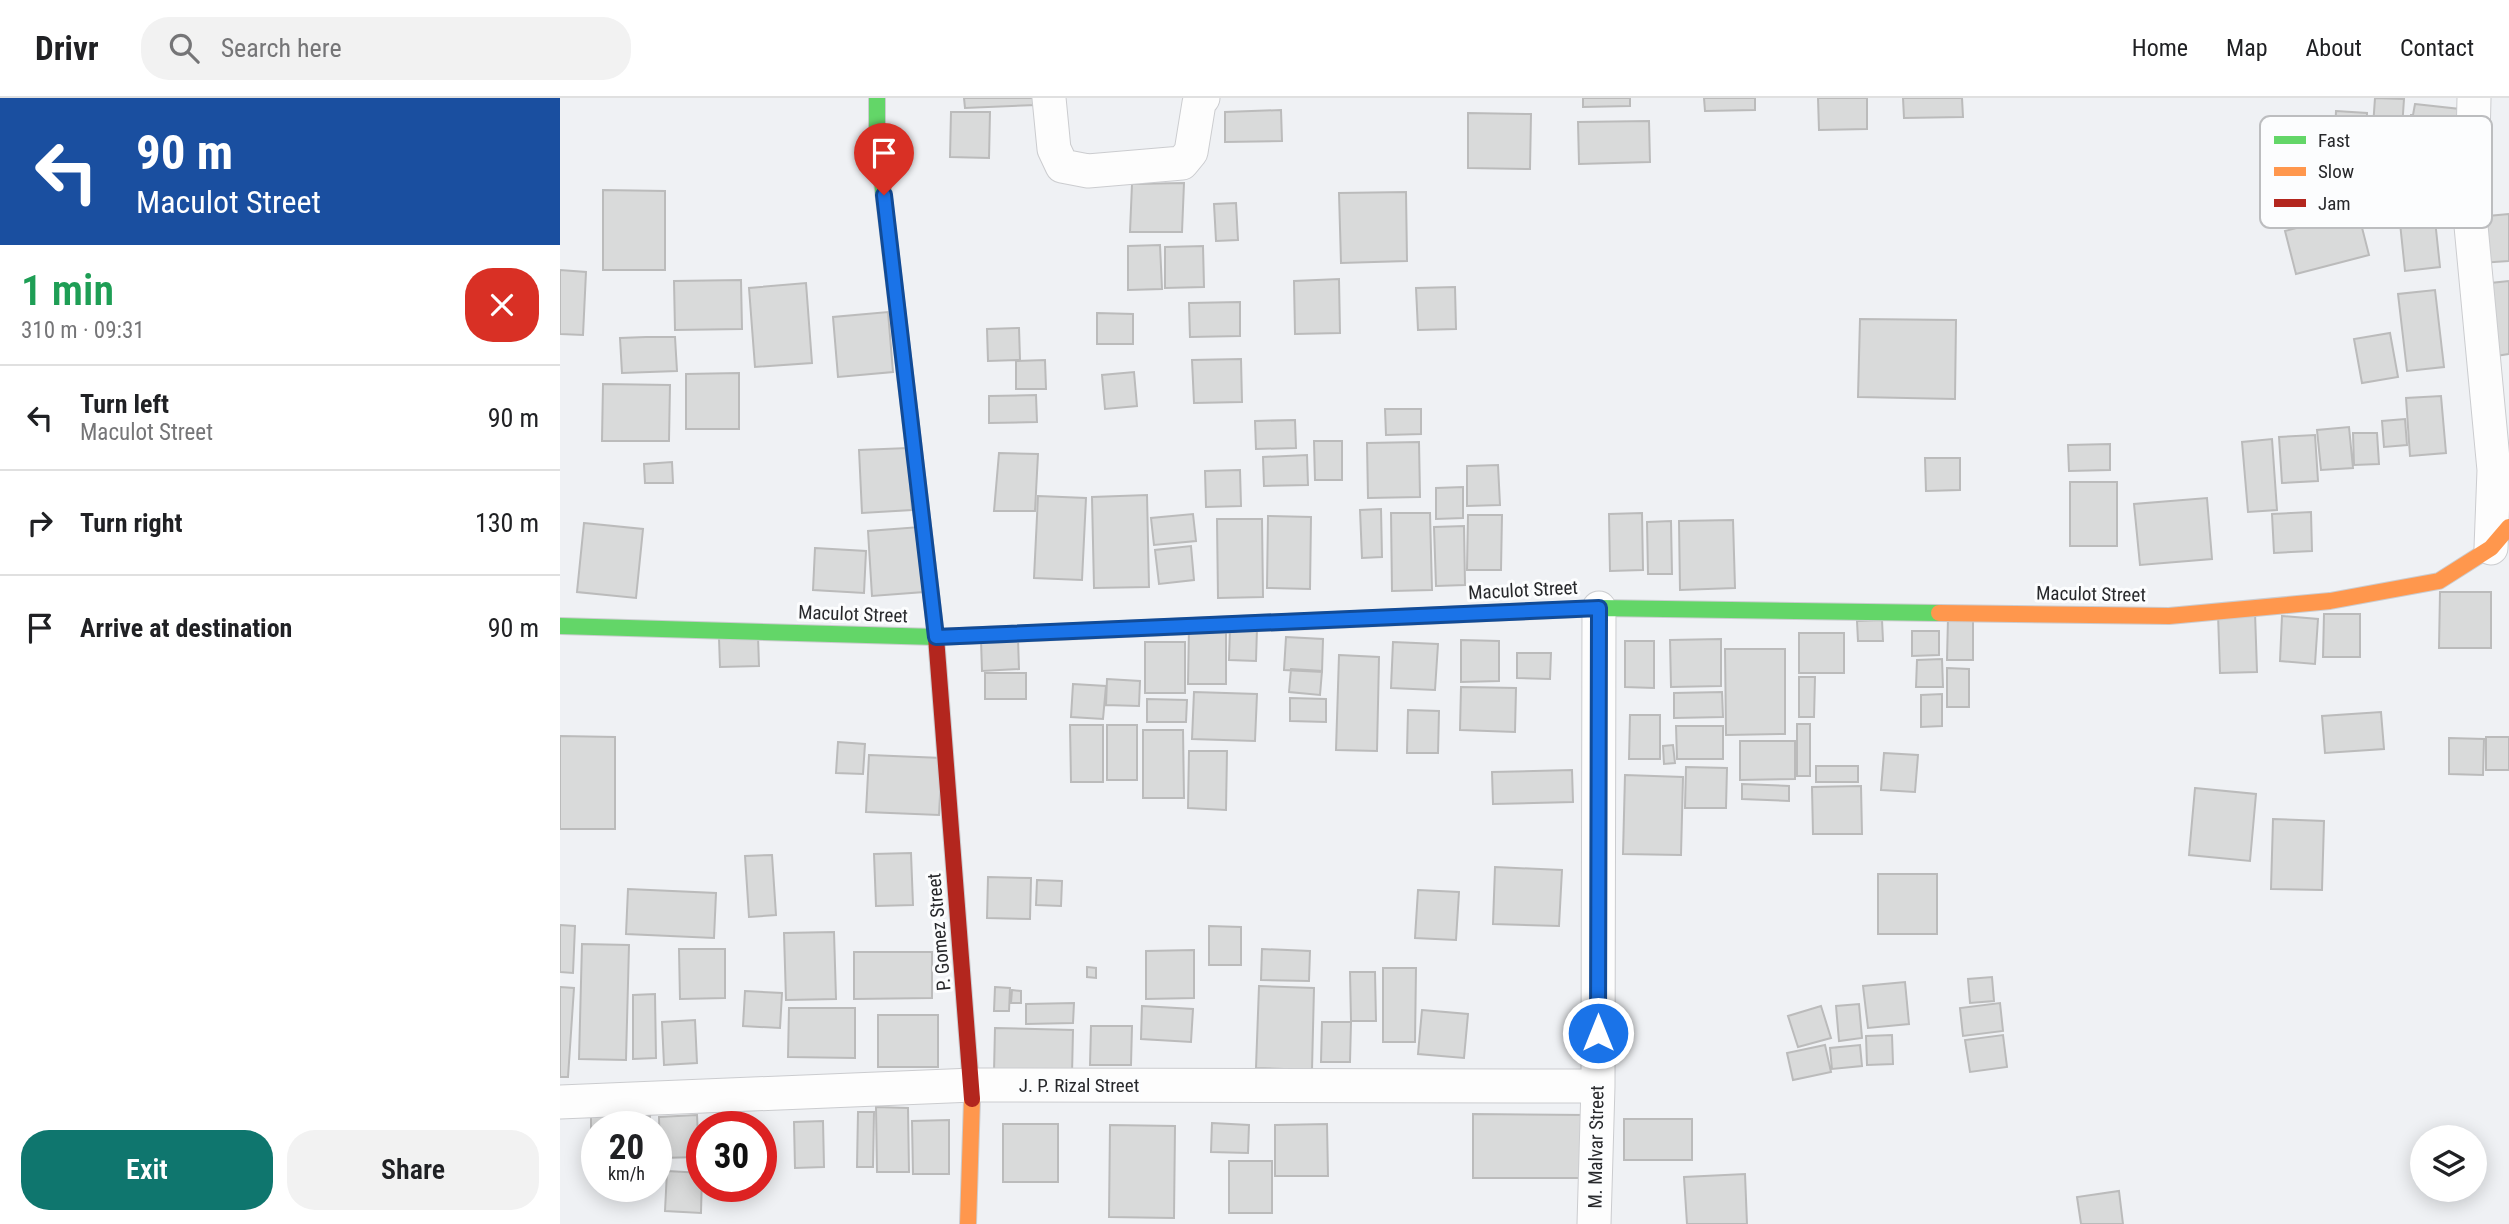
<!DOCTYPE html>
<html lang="en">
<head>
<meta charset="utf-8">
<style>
  :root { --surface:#fff; --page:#f2f2f2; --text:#202124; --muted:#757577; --line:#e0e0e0; --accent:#0f766e }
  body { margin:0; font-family:"Roboto Condensed",sans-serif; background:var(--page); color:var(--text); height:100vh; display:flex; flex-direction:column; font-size:26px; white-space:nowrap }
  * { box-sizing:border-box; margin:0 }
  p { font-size:23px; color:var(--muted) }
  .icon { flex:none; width:38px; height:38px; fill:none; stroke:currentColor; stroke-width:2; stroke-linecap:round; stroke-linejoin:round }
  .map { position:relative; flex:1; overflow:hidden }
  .details { display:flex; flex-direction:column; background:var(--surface); width:560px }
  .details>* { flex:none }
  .guide { background:#1a4fa0; color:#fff; overflow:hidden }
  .tools { position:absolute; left:1850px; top:1027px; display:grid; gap:14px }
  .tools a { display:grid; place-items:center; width:77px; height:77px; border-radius:50%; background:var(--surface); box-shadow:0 4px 18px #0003; font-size:35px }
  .speed { position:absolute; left:21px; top:1013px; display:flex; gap:14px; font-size:35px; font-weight:700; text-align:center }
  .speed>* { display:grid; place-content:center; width:91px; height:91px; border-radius:50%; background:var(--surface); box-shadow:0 4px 18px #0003; line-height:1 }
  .speed small { font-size:18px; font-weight:400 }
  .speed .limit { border:10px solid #d22; background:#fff; color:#111 }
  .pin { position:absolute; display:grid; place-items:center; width:60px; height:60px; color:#fff; margin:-72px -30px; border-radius:50% 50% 50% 0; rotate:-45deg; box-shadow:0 0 7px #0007 }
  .pin .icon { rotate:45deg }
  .me { position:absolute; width:77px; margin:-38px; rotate:0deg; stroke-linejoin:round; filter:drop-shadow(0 0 5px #0008) }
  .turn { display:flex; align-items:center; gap:24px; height:147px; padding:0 21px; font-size:32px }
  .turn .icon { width:91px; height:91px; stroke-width:2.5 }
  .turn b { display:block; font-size:49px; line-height:60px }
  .round { display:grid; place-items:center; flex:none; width:74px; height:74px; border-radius:28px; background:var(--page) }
  .headline { display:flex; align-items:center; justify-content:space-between; height:119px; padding:0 21px }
  h1 { font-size:42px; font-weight:600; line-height:52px; color:#1e9e55 }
  .primary-button { display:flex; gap:14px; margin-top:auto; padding:14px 21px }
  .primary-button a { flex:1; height:80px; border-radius:28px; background:var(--accent); color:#fff; font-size:28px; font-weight:600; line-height:80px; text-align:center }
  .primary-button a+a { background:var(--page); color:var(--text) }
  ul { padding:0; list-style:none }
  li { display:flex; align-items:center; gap:21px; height:105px; padding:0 21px; border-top:2px solid var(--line) }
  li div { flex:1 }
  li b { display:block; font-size:26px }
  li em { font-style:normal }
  header { display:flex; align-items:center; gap:42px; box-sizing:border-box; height:98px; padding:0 35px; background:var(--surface); border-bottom:2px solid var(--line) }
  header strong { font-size:33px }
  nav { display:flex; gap:38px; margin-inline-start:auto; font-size:24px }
  .search { width:490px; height:63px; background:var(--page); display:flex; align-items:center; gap:18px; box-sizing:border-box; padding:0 24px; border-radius:28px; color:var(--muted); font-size:26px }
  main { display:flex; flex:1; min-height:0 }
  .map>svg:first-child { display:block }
</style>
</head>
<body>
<header>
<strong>Drivr</strong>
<div class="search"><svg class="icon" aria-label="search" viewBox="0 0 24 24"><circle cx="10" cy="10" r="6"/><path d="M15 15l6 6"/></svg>Search here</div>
<nav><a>Home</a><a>Map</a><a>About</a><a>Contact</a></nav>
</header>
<main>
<section class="details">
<div class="guide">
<div class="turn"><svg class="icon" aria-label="left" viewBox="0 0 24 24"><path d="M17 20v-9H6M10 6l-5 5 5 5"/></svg><div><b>90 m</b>Maculot Street</div></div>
</div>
<div class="headline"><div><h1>1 min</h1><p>310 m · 09:31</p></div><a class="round" style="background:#d93025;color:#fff"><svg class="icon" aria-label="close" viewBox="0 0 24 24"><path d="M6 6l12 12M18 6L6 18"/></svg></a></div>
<ul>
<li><svg class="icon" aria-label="left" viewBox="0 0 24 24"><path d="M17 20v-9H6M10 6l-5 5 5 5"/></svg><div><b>Turn left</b><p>Maculot Street</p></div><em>90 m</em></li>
<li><svg class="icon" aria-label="right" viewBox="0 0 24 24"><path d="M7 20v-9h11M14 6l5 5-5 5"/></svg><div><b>Turn right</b></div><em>130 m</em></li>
<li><svg class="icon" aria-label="arrive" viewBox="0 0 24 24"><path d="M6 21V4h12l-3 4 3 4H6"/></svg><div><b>Arrive at destination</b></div><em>90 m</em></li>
</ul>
<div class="primary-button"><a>Exit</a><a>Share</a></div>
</section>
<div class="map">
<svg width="1949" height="1126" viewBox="0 0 1949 1126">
  <rect width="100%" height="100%" fill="#eff1f4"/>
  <path fill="#d9dada" stroke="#bbb" stroke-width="2" d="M404,0h72v7l-71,3z
    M1023,0h47v8l-47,1z
    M1144,0h51v12l-50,1z
    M1258,0h49v31l-48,1z
    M1343,0h59l1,19 -59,1z
    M1815,0l29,1 -3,44 -29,-2z
    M1855,6l45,5 10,32 -51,18 -9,-21 1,-23h2z
    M721,12l1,31 -57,1v-30z
    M1776,13l31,2 -2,47 -31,-2z
    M391,14h39l-1,46 -39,-1z
    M908,15l63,1 -1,55 -62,-1z
    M1089,23l1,41 -71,2 -1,-42z
    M624,85l-2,49h-52l2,-48z
    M43,92l62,1v79h-62z
    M846,94l1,69 -66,2 -2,-70z
    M676,105l2,37 -22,1 -2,-37z
    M1798,114l11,43 -73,19 -11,-43z
    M1949,116v47l-29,2 -3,-46z
    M1875,122l5,47 -35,4 -5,-48z
    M600,147l2,44 -34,1v-44z
    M643,148l1,41 -39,1v-41z
    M0,172l26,2 -3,63 -23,-1z
    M779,181l1,54 -45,1 -1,-53z
    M181,182l1,49 -67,1 -1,-49z
    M1949,183v73l-20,3 -8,-73z
    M246,185l6,80 -57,4 -6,-79z
    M895,189l1,42 -38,1 -2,-42z
    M1875,192l9,77 -37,4 -9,-77z
    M680,204v34l-50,1 -1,-34z
    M328,214l5,60 -55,5 -5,-60z
    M537,215l36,1v30h-36z
    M1300,221l96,1 -1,79 -97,-2z
    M459,230l1,32 -32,1 -1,-32z
    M1830,235l8,44 -36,6 -8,-44z
    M86,239h29l2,34 -55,2 -2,-35z
    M681,261l1,43 -48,1 -2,-43z
    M485,262l1,29h-30v-28z
    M574,274l3,34 -32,3 -3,-34z
    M179,275v56h-53v-55z
    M43,286l67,1 -1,56h-67z
    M476,297l1,27 -48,1v-27z
    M1881,298l5,57 -36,3 -4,-58z
    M825,311h36v25l-35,1z
    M1845,321l2,26 -23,2 -2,-26z
    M735,322l1,28 -40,1 -1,-28z
    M1789,329l4,41 -32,2 -4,-40z
    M1793,335h24l2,31 -25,1z
    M1755,337l3,46 -36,2 -3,-46z
    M1712,341l5,71 -29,2 -6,-70z
    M754,343h28v39h-27z
    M859,344l1,55 -52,1 -1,-55z
    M1550,346v26l-41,1 -1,-26z
    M348,350l4,62 -50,3 -3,-63z
    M439,355l39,1 -3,57h-41z
    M747,357l1,30 -44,1 -1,-29z
    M1365,360h35v32l-34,1z
    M112,364l1,21h-28l-1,-19z
    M938,367l2,40 -33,1v-40z
    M680,372l1,36 -35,1 -1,-36z
    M1510,384h47v64h-47z
    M903,389v31l-27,1v-31z
    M587,397l2,92 -55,1 -2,-91z
    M478,398l48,2 -4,82 -48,-2z
    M1647,400l5,61 -72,6 -6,-61z
    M821,411l1,48 -20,1 -2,-48z
    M1751,414l1,39 -38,2 -2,-39z
    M831,415h39l2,77 -40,1z
    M1082,415l1,57 -33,1 -1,-57z
    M633,416l3,27 -42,4 -3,-27z
    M908,417h34l-1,55h-34z
    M708,418l43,1 -1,72 -43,-1z
    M657,421h45l1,78 -45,1z
    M1173,422l2,68 -55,2 -1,-69z
    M1111,423l1,53h-24l-1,-52z
    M24,425l59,6 -7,69 -59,-6z
    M904,428l1,59 -29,1 -2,-59z
    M360,429l4,65 -52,4 -4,-65z
    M631,448l3,34 -35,4 -4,-34z
    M255,450l51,3 -2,42 -51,-3z
    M1880,494h51v56h-52z
    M1695,514l2,60 -37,1 -2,-59z
    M1764,516h36v43h-37z
    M1722,518l36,3 -3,45 -35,-3z
    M1388,520h25v42h-26z
    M1322,522l1,21h-25l-1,-20z
    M629,529h37v57h-38z
    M670,529l27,1 -1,33 -27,-1z
    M1352,533h27v24l-27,1z
    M1239,535h45v40h-45z
    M198,538l1,30 -39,1 -1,-29z
    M726,539l37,2 -1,33 -38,-2z
    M458,541l1,30 -37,2 -1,-31z
    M1161,541v47l-50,1 -1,-47z
    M901,542l38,1v40l-38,1z
    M1065,543h29v47l-29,-1z
    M585,544h40v51h-40z
    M833,544l45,2 -3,46 -44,-2z
    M1165,551h60v85l-59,1z
    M957,555h34l-1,26 -33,-1z
    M779,557l40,2 -2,94 -41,-1z
    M1382,561l1,28h-27l1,-27z
    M1387,570l22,1v38h-22z
    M731,571l31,2 -2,24 -31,-3z
    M425,575h41v26h-41z
    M1239,579h16l-1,40h-15z
    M547,581l33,2 -1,25 -33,-1z
    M513,586l33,2 -3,33 -32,-2z
    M901,589l55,1 -1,44 -55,-2z
    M634,594l63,2 -2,47 -63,-2z
    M1162,594l1,25 -49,1v-25z
    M1382,596v32l-21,1v-32z
    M730,600l36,1v23l-36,-1z
    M587,601l40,1 -1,22h-39z
    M848,612l31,1 -1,42h-31z
    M1821,614l3,37 -59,4 -3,-37z
    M1070,617h30v44h-31z
    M1237,626h13v52h-13z
    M510,627h33v57h-32z
    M547,627h30v55h-30z
    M1116,628h47v33h-46z
    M583,632h40l1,68h-41z
    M0,638l55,1v92h-55z
    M1926,639h23v33h-23z
    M1889,640l35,1 -1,36 -34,-1z
    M1180,643h55v38l-55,1z
    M278,644l27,2 -2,30 -27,-1z
    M1113,647l2,18 -11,1 -1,-18z
    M629,653h38l-1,59 -38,-2z
    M1324,655l34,2 -3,37 -34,-2z
    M309,657l73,3 -3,57 -73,-3z
    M1256,668h42v16h-42z
    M1126,669l41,1 -1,40h-41z
    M1012,672l1,32 -80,2 -1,-32z
    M1065,677l58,2 -2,78 -58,-1z
    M1182,686l47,2v15l-47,-2z
    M1301,688l1,48h-49l-1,-47z
    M1635,690l61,6 -6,67 -61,-6z
    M1713,721l51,2 -2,69 -51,-1z
    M351,755l2,52 -37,1 -2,-52z
    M212,757l4,60 -27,2 -4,-61z
    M935,769l67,3 -3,56 -66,-2z
    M1318,776h59v60h-59z
    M428,779l43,1 -1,41 -43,-1z
    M477,782l25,1 -1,25 -25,-1z
    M68,791l88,4 -2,45 -88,-4z
    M858,792l41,2 -3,48 -41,-2z
    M0,827l15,1 -2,47 -13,-1z
    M649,828l32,1v38h-32z
    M274,834l2,67 -50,1 -2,-67z
    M22,846l47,1 -3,115 -47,-1z
    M119,851h46v49l-45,1z
    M702,851l48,2 -1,30 -48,-1z
    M634,852v48l-48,1v-48z
    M294,854h78v46l-78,1z
    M527,869l9,1v10l-9,-1z
    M823,870h33l-1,74h-32z
    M790,874h25l1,49h-25z
    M1432,879l2,24 -24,2 -2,-24z
    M1345,884l4,42 -41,4 -5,-42z
    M699,888l55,2 -2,82 -56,-2z
    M0,889l14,1 -6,89h-8z
    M435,889l15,1 -1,23h-15z
    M452,892l9,1v12h-10z
    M185,893l37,2 -2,35 -37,-2z
    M95,896l1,64 -23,1v-64z
    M514,905l-1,20 -47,1v-20z
    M1440,905l3,28 -40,5 -3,-28z
    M1299,906l3,34 -23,3 -3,-35z
    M582,908l51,3 -2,33 -50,-3z
    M1261,908l10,32 -33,9 -10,-31z
    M229,910h66v50l-67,-1z
    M862,912l46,4 -4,44 -46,-4z
    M318,917h60v52h-60z
    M135,922l2,43 -33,2 -2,-43z
    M762,924h29l-1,40h-29z
    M531,928h41l-1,39h-41z
    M435,930l78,2 -1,45 -78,-3z
    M1332,937l1,29 -26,1 -1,-29z
    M1443,937l4,32 -37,5 -5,-32z
    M1265,947l6,27 -38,8 -6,-27z
    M1300,947l2,21 -30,3 -2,-21z
    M316,1009l32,1 1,64h-32z
    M298,1014h16l-1,55h-16z
    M913,1016l113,1v63h-113z
    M31,1017l59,1 -1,11h-52v23h-6z
    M137,1017l2,42 -39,1 -1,-41z
    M1064,1021h68v41h-68z
    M389,1022v54h-36l-1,-53z
    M263,1023l1,46 -29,1 -1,-46z
    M652,1025l37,2 -1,28 -37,-1z
    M443,1026h55v58h-55z
    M767,1026l1,52h-53v-51z
    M550,1027l65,1 -1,92 -65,-1z
    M669,1063h43v52h-43z
    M107,1073l35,2 -1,40 -36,-2z
    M1185,1076l2,50h-60l-3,-47z
    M1559,1093l4,33h-42l-4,-27z"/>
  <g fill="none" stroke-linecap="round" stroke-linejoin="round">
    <defs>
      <path id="street" d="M489,0l5,51 8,17 26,5 94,-8 9,-11 8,-49 4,-5
        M1914,0l-3,128 23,244 -3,78
        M0,1004l413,-17 625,1
        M1034,1126l4,-138 1,-478"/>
      <path id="fast" d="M317,0v41l48,404
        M864,518l175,-8 340,5
        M0,528l376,11 120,-5"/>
      <path id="slow" d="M1379,515l230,3 161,-15 109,-20 52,-33 18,-21
        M408,1126l4,-125"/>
      <path id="jam" d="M365,445l11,94 36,462
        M496,534l368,-16"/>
    </defs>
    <use href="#street" stroke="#cbcccf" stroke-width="35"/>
    <use href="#fast" stroke="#cbcccf" stroke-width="18"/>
    <use href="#slow" stroke="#cbcccf" stroke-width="18"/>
    <use href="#jam" stroke="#cbcccf" stroke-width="18"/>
    <use href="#street" stroke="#fdfdfd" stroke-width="33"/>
    <use href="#fast" stroke="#63d668" stroke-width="16"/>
    <use href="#slow" stroke="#ff974d" stroke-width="16"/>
    <use href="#jam" stroke="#b3261e" stroke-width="16"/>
  </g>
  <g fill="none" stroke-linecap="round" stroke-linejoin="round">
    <defs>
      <path id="route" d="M324,97l52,442 663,-29 -1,425"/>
    </defs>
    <use href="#route" stroke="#114b97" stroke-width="18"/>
    <use href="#route" stroke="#1a73e8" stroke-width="12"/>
  </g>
  <g text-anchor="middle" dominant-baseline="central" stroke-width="6" stroke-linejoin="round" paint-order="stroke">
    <g font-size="19" fill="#27282b" stroke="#fcfdfe">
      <text transform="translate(963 492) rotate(-3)">Maculot Street</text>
      <text transform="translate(1531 496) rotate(1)">Maculot Street</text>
      <text transform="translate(293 516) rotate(2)">Maculot Street</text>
      <text transform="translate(379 834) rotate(-95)">P. Gomez Street</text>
      <text x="519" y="987">J. P. Rizal Street</text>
      <text transform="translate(1036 1049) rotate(-89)">M. Malvar Street</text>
    </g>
  </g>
  <rect x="1700" y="18" width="232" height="112" rx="10" fill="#fcfdfe" stroke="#bcbdbf" stroke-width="2"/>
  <rect x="1714" y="38" width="32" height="8" fill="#63d668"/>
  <rect x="1714" y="69" width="32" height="9" fill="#ff974d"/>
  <rect x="1714" y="101" width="32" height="8" fill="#b3261e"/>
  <g font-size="19" fill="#27282b">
    <text x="1758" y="49">Fast</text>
    <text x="1758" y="80">Slow</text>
    <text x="1758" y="112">Jam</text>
  </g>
</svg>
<div class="tools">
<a><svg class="icon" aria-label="layers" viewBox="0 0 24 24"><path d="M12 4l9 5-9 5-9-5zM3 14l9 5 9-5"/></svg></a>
</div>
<div class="speed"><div>20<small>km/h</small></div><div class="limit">30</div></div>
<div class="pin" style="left:324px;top:97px;background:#d93025"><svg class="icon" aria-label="arrive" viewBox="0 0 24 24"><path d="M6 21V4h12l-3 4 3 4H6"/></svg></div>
<svg class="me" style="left:1038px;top:935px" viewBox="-20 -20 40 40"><circle r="17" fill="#1a73e8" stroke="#fff" stroke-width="3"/><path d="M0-11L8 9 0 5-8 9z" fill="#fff"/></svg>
</div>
</main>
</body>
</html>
